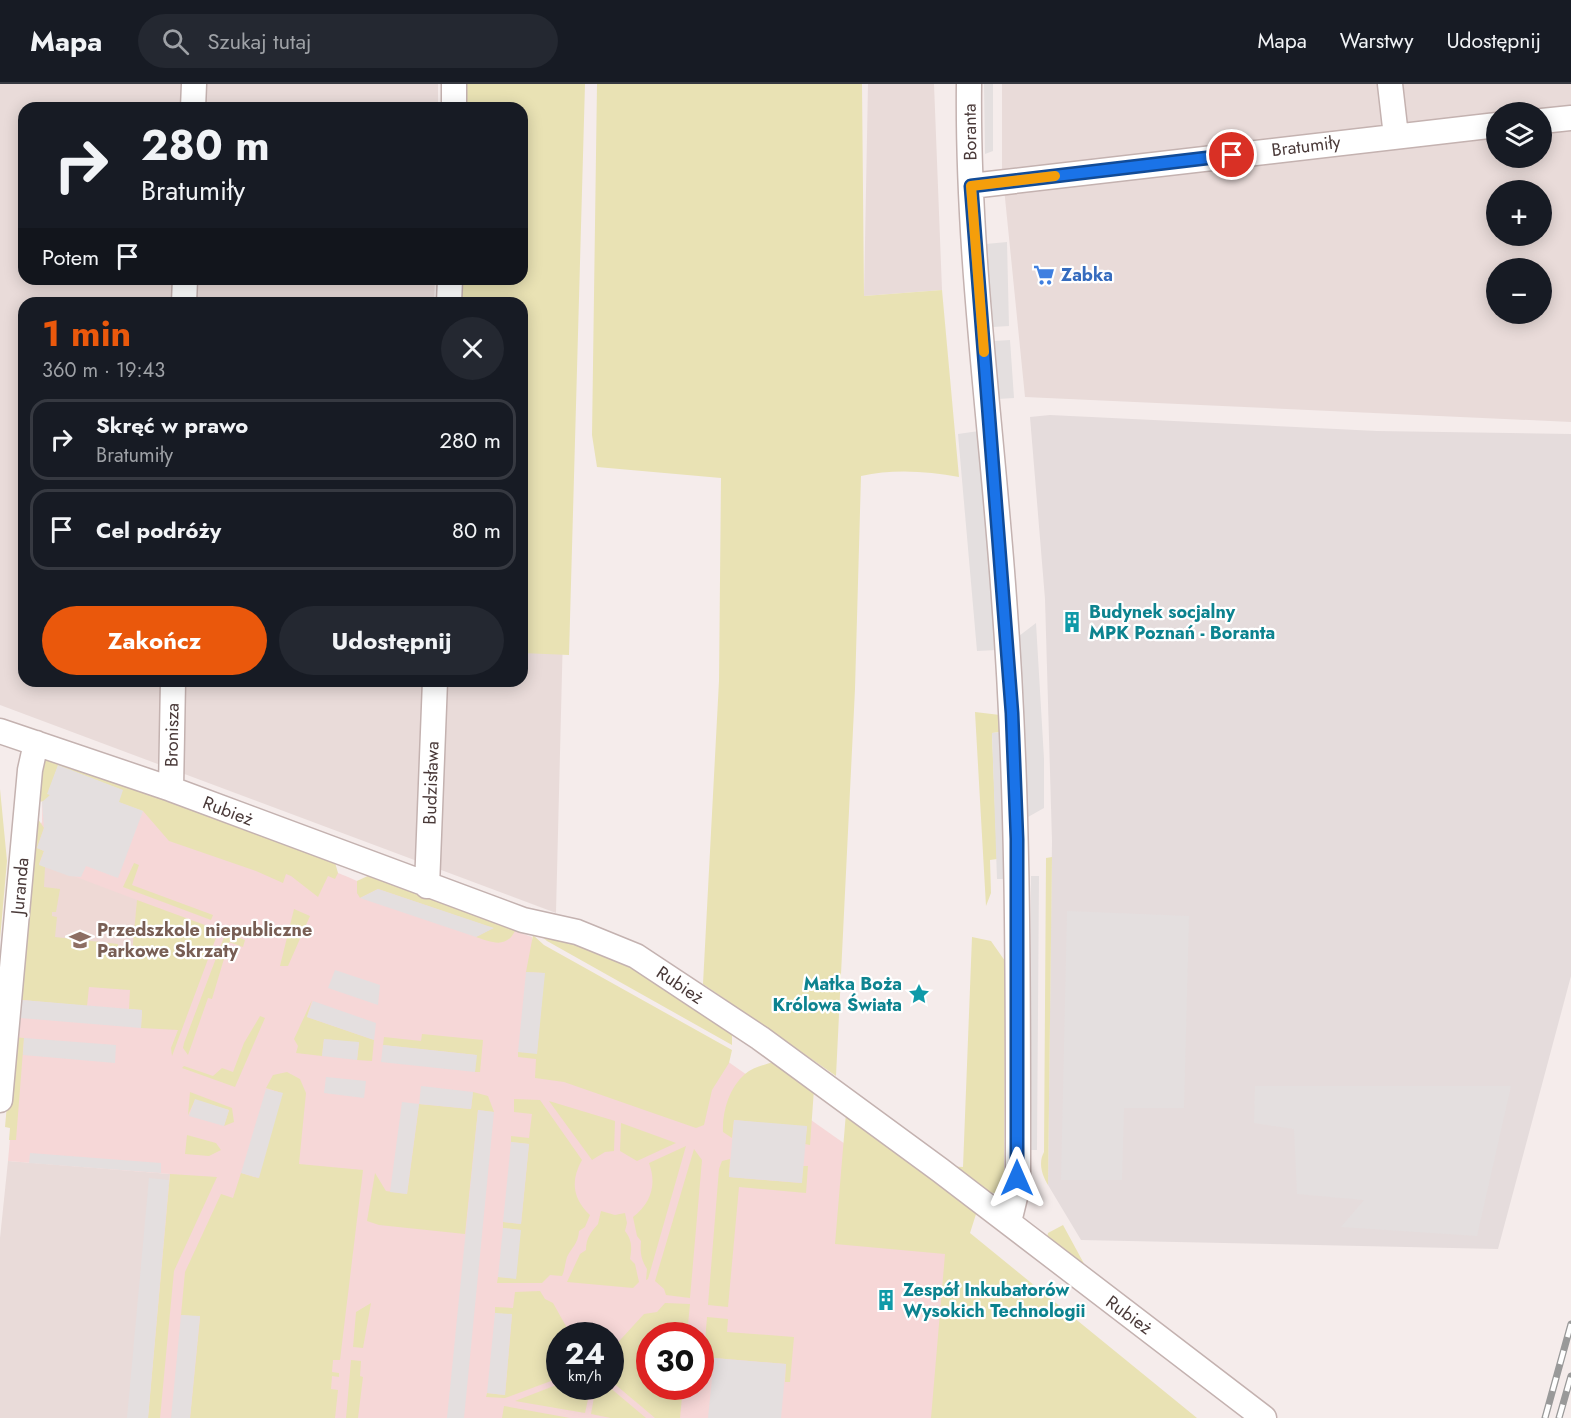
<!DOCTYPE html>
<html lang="pl">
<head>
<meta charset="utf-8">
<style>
  :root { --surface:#171b24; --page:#242831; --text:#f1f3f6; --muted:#9ea1a6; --line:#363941; --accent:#ea580c }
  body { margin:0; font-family:Jost,sans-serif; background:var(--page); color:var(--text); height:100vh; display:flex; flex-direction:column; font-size:22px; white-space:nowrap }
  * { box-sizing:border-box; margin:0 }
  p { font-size:20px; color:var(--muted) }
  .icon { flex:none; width:33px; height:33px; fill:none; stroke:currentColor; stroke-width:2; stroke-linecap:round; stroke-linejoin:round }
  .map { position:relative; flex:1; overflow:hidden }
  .sheet { position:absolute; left:18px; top:213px; width:510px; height:390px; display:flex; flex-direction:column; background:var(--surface); border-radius:18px; box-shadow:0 3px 15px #0003 }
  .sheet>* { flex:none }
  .guide { position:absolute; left:18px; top:18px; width:510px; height:183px; border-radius:18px; box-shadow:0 3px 15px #0003; background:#171b24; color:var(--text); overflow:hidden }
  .tools { position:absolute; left:1486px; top:18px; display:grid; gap:12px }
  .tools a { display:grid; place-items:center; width:66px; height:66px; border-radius:50%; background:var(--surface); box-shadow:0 3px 15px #0003; font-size:30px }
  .speed { position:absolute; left:546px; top:1238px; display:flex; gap:12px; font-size:30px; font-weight:700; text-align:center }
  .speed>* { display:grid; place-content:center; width:78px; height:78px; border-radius:50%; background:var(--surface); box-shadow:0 3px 15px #0003; line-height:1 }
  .speed small { font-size:15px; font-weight:400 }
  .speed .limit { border:9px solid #d22; background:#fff; color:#111 }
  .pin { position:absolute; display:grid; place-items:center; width:51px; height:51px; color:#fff; margin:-26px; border:3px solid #fff; border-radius:50%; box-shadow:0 2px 6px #0007 }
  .me { position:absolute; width:66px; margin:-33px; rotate:0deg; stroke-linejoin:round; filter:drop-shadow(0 0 4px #0008) }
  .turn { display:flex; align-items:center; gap:21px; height:126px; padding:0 24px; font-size:27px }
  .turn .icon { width:78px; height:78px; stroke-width:2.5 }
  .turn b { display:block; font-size:42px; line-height:51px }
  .then { display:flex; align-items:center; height:57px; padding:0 24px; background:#0003; gap:12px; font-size:22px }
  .round { display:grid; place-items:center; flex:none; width:63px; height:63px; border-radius:32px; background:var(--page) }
  .overview { display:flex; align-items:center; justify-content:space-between; height:102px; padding:0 24px }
  h1 { font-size:36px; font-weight:700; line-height:45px; color:var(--accent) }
  .primary-button { display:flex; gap:12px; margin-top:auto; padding:12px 24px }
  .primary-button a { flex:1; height:69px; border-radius:36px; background:var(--accent); color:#fff; font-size:24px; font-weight:700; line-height:69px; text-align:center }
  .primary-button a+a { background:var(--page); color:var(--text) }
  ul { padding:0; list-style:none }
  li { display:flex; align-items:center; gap:18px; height:81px; margin:0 12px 9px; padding:0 12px; border:3px solid var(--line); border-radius:18px }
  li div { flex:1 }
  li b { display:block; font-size:22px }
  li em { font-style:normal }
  header { display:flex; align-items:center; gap:36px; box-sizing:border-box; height:84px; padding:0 30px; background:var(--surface); border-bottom:2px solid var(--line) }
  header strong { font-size:28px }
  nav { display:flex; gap:33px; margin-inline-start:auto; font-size:21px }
  .search { width:420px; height:54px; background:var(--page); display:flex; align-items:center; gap:15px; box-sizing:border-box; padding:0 21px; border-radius:33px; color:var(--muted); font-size:22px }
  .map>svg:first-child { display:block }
</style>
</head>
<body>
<header>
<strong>Mapa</strong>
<div class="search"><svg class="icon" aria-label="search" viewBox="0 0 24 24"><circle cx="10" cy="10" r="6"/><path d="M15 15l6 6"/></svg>Szukaj tutaj</div>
<nav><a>Mapa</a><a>Warstwy</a><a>Udostępnij</a></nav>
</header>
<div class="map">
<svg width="1571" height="1334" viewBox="0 0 1571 1334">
  <rect width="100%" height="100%" fill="#f5eceb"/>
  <path fill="#e9dbd9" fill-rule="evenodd" d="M0,0h438v24h-414v171h411l-1,24h-410v378h498v-89l42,1 -8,320 -556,-208z
    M868,0h66l8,206 -78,6z
    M1002,0h569v338l-546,-25 -23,-229zM1497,28h45v46h-45zM1497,106h45v46h-45zM1497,184h45v46h-45z
    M8,1077l162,13 -22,244h-148v-180z"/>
  <path fill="#f6d7d7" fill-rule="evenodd" d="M43,685l289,97 6,7 10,4 9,4 10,-2 165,58v10l171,97 267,188 -15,186h-807l22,-244 -162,-13 29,-331 5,-8zM560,1251h50v51h-50zM650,1251h50v51h-50z"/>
  <path fill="#e5dcdc" d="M1050,331l327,16 194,3v542l-73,273 -417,-9 -33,-55 4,-344 -7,-242 -15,-182z"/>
  <path fill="#eed9d5" d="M34,777l103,39 -9,90 -105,-10z"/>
  <path fill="#e9e2b4" d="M463,0h122l-16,571 -47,-2v-350h-66l1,-24h65v-171h-60z
    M597,0h265l2,212 78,-6 17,187c-32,-6 -67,-8 -98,-1l-6,213 -19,387 -133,-92 16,-303 2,-203 -124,-11 -5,-32z
    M975,628l25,3 1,17 -9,1 5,126 -7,1 1,33 -5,13z
    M50,669l284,106 4,14 -3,6 -7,-3 -10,21 -27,-21 -5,-2 -3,9 -27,-12 -87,-30 -26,-30 -25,-9 4,-12 -64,-24 -10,27 2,2c-3,7 -8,7 -15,6l5,-39z
    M0,705l7,72 -7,78z
    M38,735l6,9 -7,20 7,3 -5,13 6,3 -1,20 16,2 -4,23h-4v4l5,1 -2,20 63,7v8l14,1 5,-53 76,28 4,7 -45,121 -1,-8 7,-18 -37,-2 1,-18 -13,-1 1,-19 -41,-3 -2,19 -65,-6 -2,18h-5l18,-197z
    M1052,773l-4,328c-6,-10 -10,-22 -4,-33l2,-294z
    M134,779l5,2 -7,20 81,30 -2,5 -88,-33z
    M374,789l138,49 3,9c-9,18 -24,11 -39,6l17,-9 -115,-39 -18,9 -3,-5v-12z
    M294,825l16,7 -22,50h-8z
    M536,848l55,15 39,18 102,64v16l-185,-104z
    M231,850l14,6 -2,7 -14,-5 -17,57 -4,-1 -20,57 -5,-7 1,-5 40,-106z
    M533,851l11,10 188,105 -3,13 -17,27 -8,35 -8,3 -132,-46 -29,-4 1,-19 -18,-2v-5l19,1 7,-80 -18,-1z
    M972,853l19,4 14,20 -1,210 -2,16 -7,6 -11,-1 -37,-26 16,1z
    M312,916l-5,17 67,23 -2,21 -15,-1 2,-17 -35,-4 -2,17 -26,-3 2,-7 -4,-7z
    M260,932l5,2 -30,69 -53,-19 2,-2 29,10 9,-8 11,4 11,-29z
    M422,950l61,6 -3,32h-5l1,-17 -93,-10 1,-8 37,4z
    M13,953l11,1 -8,102h-7l1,-12 -5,-1z
    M777,977l37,28 -4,56 -5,-1 2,-17 -73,-7 -2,18 -9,-6c-1,-20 6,-44 22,-58 8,-7 22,-10 32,-13z
    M287,988l13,7 6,14 -7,71 64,6 -23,190h-7l-1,12 7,1v4l-7,-1 -1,13 7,1 -3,28h-145l10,-101 -19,-2 4,-43 36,-78 12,4 8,-25 17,5 24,-85 -16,-5 7,-13z
    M190,1008l42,16 2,14 -10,4 5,-16 -34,-10 -7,15z
    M473,1008l15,4 6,16 -16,-2 -13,124 -86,-9 -12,-4 8,-48 11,18 21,3 12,-90 52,5z
    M514,1015l26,1 42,60c-12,21 -9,39 8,55l-5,12 -6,4c-1,13 -7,16 -12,26 -2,6 -2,13 -5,19l-12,-1 -8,8h-45l1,-6 18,1 4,-48 -17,-2v-6l18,2 8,-80 -18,-2v-6l18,2 3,-24 -18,-2z
    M549,1017l66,20 -1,30 -9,1 -13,8z
    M846,1029l131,98 -7,22 227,185h-266l14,-164 -110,-10z
    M621,1039l55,20 -39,18 -17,-10z
    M187,1051l29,8 5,7 -12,6 -24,-2z
    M686,1062l-38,133 -2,1 1,-11c-6,-10 -7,-16 -6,-28l-4,-5 -4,-19c18,-14 24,-32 16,-54z
    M694,1065l8,11 -12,138 -24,-3 -2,-6 -9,-8z
    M730,1075l-1,18 72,6 2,-17h5l-2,27 -67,-6 -11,120 -20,-2 11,-136 3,-8z
    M170,1090l47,3 -43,94 -14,147h-12z
    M601,1127l14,4 10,-2 2,10 -2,8c7,9 7,16 5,28l5,5 4,18 -6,6 -66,-6 13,-28 6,-4c0,-12 5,-18 12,-26z
    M1063,1141l25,46 -41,-33 1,-5z
    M540,1207l5,8 8,4 18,32h-11l-1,43 -54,20 -19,-1 1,-4 18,2 7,-80 -17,-2v-6l18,1 2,-16z
    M371,1219l-8,45 -10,-1 3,-35z
    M665,1219l25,1 -3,31h-37v51h33l-3,32h-25l-44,-37v-31l33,-36 13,-2z
    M707,1233l21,2 -1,13 67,5 -4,45h-5l1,-18 -72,-6 -2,18 -7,-3 -2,-7z
    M351,1276l10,1 -1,15 3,1 -5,41h-12z
    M559,1300l32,2 -6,27 -70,-12z
    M596,1302h12l38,32h-35l-20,-4z
    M504,1322l66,12h-68z"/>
  <path fill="#e4dfdf" d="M984,0h9v67l-8,3z
    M1007,158l2,84 -16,1 -7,-83z
    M1010,256l4,58 -16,1 -4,-58z
    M979,347l18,219 -20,1 -19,-217z
    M1036,539l8,136v49l-16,9 -9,-181z
    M1001,648l4,147h-8l-5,-146z
    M58,681l65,25 -4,12 24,9 -25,67 -32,-12 -5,11 -12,-1 -30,-11 5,-14 -7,-3 7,-20 -2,-26 8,-7 -3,-1z
    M1031,792h8l-2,274h-8z
    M378,805l116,39 -18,9 -116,-39z
    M1067,827l122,5 -5,192h-60l-2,72h-61z
    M335,886l45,15 -2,20 -50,-17z
    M526,888l19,1 -8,81 -19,-2z
    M22,916l120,10 -1,18 -121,-10z
    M313,917l63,22 -2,17 -67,-23z
    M24,954l92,7 -1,18 -92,-8z
    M324,955l35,3 -2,18 -35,-4z
    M383,961l94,10 -2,17 -94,-10z
    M326,993l40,4 -2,17 -40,-5z
    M421,1002l52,6 -2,17 -52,-5 -12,90 -17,-2 12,-90 17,2z
    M1255,1002h256l-34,150 -136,-9 23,-27 -67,-6 -3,-65 -40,-6z
    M266,1005l17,4 -24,85 -18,-5z
    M195,1015l34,11 -5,16 -35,-10z
    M478,1026l16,2 -30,306h-17z
    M734,1036l73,6 -5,57 -73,-6z
    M511,1058l18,2 -8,80 -18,-2z
    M30,1069l131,10v10l-132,-10z
    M149,1094l20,2 -21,238h-21z
    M503,1144l18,2 -5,49 -18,-2z
    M495,1229l17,1 -7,81 -18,-2z
    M181,1231l19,1 -10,102h-19z
    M714,1274l72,6 -5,54h-73z"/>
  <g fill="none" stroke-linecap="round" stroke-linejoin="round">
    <defs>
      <path id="minor" d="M969,0c-2,171 23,343 35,514 15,195 14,391 14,587l-9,37
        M1390,0l6,52
        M193,24l1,-24
        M454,24v-24
        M1542,37l29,-3
        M971,102l526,-61
        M184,219l1,-24
        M449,219l1,-24
        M0,647l171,58 352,131 54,12 59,24 124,82 180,132 324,248
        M171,705l2,-108
        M427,802l8,-205
        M0,1016l30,-330 6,-27"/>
    </defs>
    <use href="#minor" stroke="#c4b2b0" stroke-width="27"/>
    <use href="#minor" stroke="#fff" stroke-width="24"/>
    <defs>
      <path id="rail" d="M1545,1334l26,-94
        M1559,1334l12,-42"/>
    </defs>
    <use href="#rail" stroke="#999" stroke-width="7"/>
    <use href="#rail" stroke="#fff" stroke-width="4.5" stroke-dasharray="14" stroke-linecap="butt"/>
  </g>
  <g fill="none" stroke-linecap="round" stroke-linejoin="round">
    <defs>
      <path id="route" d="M1017,1094v-339l-5,-126 -41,-527 261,-31"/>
    </defs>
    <use href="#route" stroke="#114b97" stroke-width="15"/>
    <use href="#route" stroke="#1a73e8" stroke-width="10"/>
    <path stroke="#f59e0b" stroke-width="10" d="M984,268l-13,-166 84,-10"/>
  </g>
  <defs>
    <symbol id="supermarket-bare" viewBox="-9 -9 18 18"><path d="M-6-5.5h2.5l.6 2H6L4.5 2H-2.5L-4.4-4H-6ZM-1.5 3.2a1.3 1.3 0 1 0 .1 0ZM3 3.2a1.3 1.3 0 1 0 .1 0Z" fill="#3f7fe0" stroke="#fff" stroke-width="2.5" paint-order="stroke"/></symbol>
    <symbol id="building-bare" viewBox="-9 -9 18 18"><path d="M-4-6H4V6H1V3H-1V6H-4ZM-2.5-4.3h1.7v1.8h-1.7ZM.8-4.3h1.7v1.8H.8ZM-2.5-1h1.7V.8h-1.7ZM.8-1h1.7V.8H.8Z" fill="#0f9aa8" stroke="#fff" stroke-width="2.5" paint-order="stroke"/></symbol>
    <symbol id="school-bare" viewBox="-9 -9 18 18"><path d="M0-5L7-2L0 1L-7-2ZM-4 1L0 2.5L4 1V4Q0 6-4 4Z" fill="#8d6e63" stroke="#fff" stroke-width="2.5" paint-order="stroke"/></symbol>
    <symbol id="sight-bare" viewBox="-9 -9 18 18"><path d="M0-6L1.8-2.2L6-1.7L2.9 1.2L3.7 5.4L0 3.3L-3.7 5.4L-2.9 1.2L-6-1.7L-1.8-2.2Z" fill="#0f9aa8" stroke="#fff" stroke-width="2.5" paint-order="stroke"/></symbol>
  </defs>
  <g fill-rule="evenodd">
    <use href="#supermarket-bare" x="1029" y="176" width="30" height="30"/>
    <use href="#building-bare" x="1057" y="523" width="30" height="30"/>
    <use href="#school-bare" x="65" y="841" width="30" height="30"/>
    <use href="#sight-bare" x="904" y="895" width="30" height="30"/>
    <use href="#building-bare" x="871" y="1201" width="30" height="30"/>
  </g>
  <g text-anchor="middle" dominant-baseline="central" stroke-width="4.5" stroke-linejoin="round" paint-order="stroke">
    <g font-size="18" fill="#493938" stroke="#fff">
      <text transform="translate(970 48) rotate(-91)">Boranta</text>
      <text transform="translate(1306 62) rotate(-7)">Bratumiły</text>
      <text transform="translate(172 651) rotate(-89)">Bronisza</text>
      <text transform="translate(431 699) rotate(-88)">Budzisława</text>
      <text transform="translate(228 727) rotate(21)">Rubież</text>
      <text transform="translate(20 802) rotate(-85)">Juranda</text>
      <text transform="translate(680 901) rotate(34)">Rubież</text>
      <text transform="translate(1129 1231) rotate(36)">Rubież</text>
    </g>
    <g font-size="18" font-weight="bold" fill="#366cbe" stroke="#fff" text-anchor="start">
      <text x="1061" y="191">Zabka</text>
    </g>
    <g font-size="18" font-weight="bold" fill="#0d838f" stroke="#fff" text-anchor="start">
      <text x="1089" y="528">Budynek socjalny<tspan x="1089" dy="21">MPK Poznań - Boranta</tspan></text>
      <text x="902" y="900" text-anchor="end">Matka Boża<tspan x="902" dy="21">Królowa Świata</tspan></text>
      <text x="903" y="1206">Zespół Inkubatorów<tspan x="903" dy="21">Wysokich Technologii</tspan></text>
    </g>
    <g font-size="18" font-weight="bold" fill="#785e54" stroke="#fff" text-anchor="start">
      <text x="97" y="846">Przedszkole niepubliczne<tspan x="97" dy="21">Parkowe Skrzaty</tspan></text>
    </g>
  </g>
</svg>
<div class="tools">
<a><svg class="icon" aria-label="layers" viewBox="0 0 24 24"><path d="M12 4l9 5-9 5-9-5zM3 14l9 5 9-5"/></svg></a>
<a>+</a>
<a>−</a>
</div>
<div class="speed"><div>24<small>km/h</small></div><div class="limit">30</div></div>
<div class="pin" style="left:1232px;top:71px;background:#d93025"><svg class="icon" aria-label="arrive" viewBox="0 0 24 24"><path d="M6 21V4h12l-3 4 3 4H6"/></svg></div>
<svg class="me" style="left:1017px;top:1094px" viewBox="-20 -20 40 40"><path d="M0-17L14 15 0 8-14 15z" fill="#1a73e8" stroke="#fff" stroke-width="4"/></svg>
<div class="guide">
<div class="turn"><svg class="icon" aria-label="right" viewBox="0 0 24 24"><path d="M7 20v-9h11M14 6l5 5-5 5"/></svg><div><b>280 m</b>Bratumiły</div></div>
<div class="then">Potem<svg class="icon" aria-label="arrive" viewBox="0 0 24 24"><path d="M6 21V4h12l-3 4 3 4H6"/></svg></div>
</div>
<section class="sheet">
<div class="overview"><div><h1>1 min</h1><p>360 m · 19:43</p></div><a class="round"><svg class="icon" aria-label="close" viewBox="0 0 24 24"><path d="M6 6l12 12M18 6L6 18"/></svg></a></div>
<ul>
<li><svg class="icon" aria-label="right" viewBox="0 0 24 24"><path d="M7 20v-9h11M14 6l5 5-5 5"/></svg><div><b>Skręć w prawo</b><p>Bratumiły</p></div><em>280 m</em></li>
<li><svg class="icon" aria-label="arrive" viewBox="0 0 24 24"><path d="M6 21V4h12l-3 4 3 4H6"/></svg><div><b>Cel podróży</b></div><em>80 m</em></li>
</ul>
<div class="primary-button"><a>Zakończ</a><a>Udostępnij</a></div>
</section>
</div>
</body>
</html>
